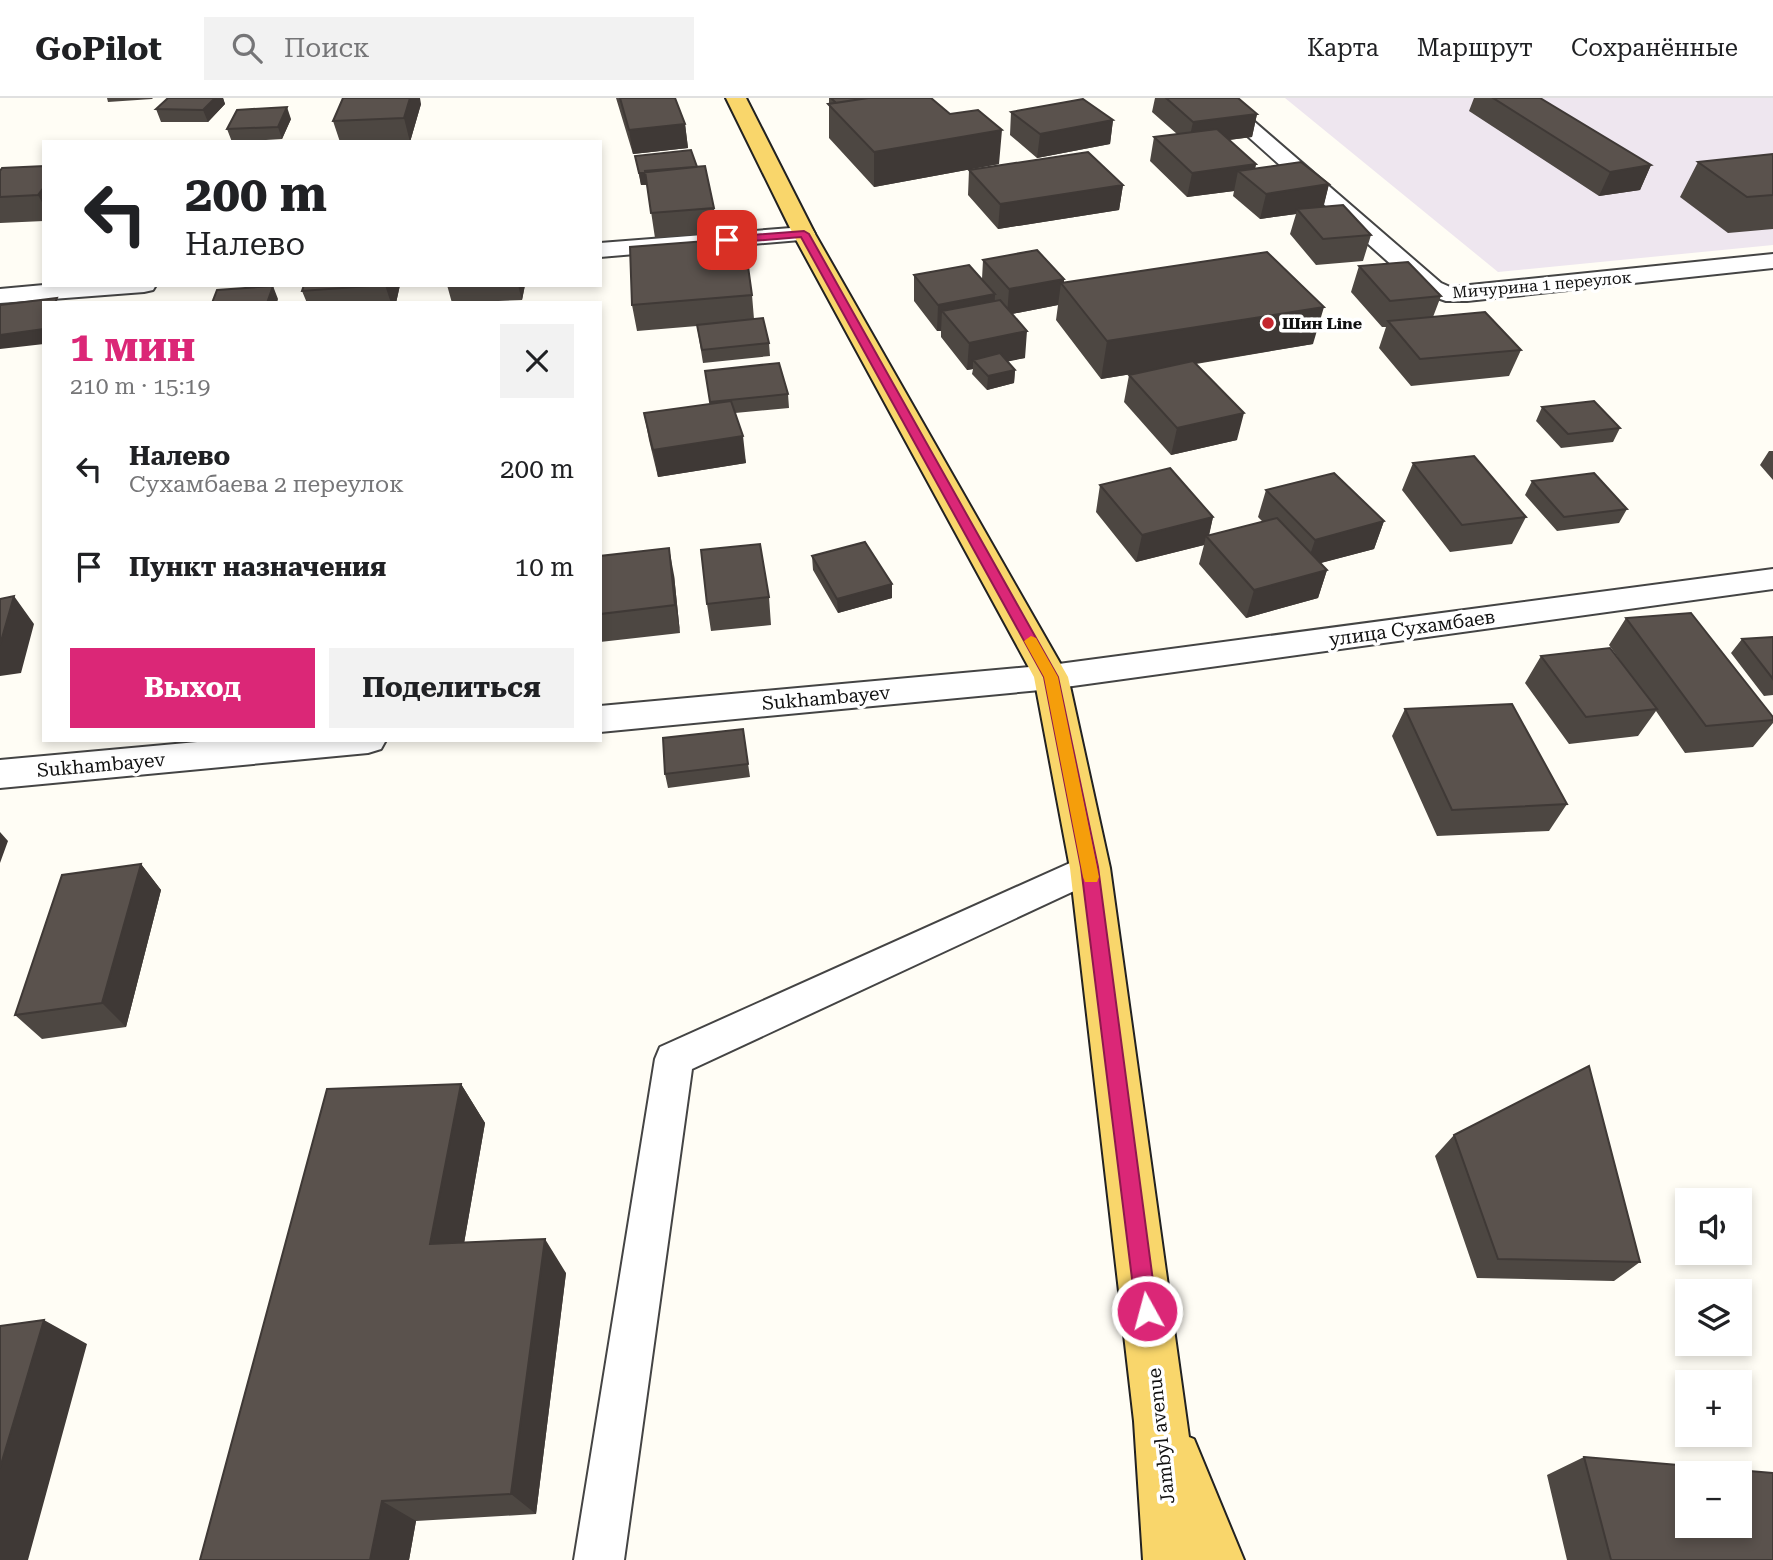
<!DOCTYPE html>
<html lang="ru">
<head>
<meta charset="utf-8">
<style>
  :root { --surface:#fff; --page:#f2f2f2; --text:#202124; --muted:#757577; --line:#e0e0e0; --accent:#db2777 }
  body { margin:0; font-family:"Roboto Serif",serif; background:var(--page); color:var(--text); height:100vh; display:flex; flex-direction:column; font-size:26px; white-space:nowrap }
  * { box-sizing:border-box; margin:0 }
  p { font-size:23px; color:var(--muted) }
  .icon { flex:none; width:38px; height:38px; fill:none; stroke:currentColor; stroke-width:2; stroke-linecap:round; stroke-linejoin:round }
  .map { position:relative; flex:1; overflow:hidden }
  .drawer { position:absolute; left:42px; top:203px; width:560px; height:441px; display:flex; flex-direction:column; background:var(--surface); border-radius:0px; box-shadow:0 4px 10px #0003 }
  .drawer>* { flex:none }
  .top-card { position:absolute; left:42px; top:42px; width:560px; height:147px; border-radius:0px; box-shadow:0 4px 10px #0003; background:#fff; color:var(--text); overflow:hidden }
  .controls { position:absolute; left:1675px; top:1090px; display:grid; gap:14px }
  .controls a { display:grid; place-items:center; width:77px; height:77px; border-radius:0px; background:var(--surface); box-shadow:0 4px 10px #0003; font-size:35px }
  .pin { position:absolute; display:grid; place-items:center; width:60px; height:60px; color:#fff; margin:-30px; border-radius:14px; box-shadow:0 4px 10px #0006 }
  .me { position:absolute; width:77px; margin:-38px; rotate:353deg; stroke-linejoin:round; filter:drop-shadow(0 0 5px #0008) }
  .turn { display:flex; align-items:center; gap:24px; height:147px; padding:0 28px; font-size:32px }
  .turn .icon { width:91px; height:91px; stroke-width:2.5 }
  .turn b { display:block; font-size:49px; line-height:60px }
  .round { display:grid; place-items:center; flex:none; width:74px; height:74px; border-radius:0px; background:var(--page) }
  .head { display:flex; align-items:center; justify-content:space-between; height:119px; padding:0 28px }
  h1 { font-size:42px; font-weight:700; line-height:52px; color:var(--accent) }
  .primary-button { display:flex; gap:14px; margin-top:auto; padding:14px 28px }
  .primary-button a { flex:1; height:80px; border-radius:0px; background:var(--accent); color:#fff; font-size:28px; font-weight:700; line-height:80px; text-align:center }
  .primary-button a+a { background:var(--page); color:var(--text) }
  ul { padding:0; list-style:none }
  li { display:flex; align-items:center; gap:21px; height:98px; padding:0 28px }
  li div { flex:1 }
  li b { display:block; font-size:26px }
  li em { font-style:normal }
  header { display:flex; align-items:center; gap:42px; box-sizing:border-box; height:98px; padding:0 35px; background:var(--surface); border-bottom:2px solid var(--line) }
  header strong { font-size:33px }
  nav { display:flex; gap:38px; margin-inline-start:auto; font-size:24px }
  .search { width:490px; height:63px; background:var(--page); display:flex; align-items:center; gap:18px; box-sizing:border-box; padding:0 24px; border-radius:0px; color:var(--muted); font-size:26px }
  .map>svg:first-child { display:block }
</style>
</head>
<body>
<header>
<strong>GoPilot</strong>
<div class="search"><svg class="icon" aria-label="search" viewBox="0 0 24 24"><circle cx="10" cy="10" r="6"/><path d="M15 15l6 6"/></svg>Поиск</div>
<nav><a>Карта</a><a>Маршрут</a><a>Сохранённые</a></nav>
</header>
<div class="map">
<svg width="1773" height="1462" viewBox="0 0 1773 1462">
  <rect width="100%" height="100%" fill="#fffdf5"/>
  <path fill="#eee6ef" d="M1285,0h488v147l-275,27z"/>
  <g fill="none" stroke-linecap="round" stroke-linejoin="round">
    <defs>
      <path id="service" d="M1090,756l12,4 5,10 -5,10 -410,191 -68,491h-50l81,-501 5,-12z"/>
      <path id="minor" d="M1205,0h22l214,185 9,4 323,-33v14l-306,33h-21l-23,-8z
        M804,129l8,2 3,5 -3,5 -212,18v-14z
        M44,187h112l-3,5 -9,2 -144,11v-14z
        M1773,471v20l-722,100 -451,43v-26l451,-41z
        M219,642h167l-5,9 -13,4 -368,35v-28z"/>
      <path id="primary" d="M726,0h20l69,136 253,443 42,191 79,569 5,2 50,121h-101l-9,-139 -64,-553 -36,-191 -241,-443z"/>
    </defs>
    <use href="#service" stroke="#444" stroke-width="4"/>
    <use href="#minor" stroke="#444" stroke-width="4"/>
    <use href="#primary" stroke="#222" stroke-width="4"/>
    <use href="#service" fill="#fff" fill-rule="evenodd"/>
    <use href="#minor" fill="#fff" fill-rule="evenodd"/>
    <use href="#primary" fill="#f9d66b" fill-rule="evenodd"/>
  </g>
  <path fill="#4d4742" d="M107,0h46l-1,1 -44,3z
    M168,0h55l2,6 -17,18h-47l-5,-13z
    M616,0h59l10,26 3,24 -55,6z
    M829,0h102l68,66 -125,23 -45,-49z
    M1155,0h83l19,16 -5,23 -23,3 27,24 -1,5 74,15 -6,23 48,28 -8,26 -47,4 -26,-31 6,-20 -36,5 -27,-23 1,-5 -47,6 -37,-36 4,-24 23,-3 -25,-22z
    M1474,0h66l111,67 -11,25 -41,6 -130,-85z
    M421,6l-11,38h-70l-7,-21z
    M1011,14l102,8 -3,24 -73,14 -27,-23z
    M291,21l-9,20 -50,3 -5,-13z
    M1773,56v75l-45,4 -48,-36 18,-35z
    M635,58l62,11 17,41 3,25 -62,5 -8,-53h-6z
    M44,68v55l-44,2v-52z
    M969,72l154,15 -4,25 -121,19 -30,-34z
    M983,162l81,22 249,62 -117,20 41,76 -66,15 -47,-53 5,-27 3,-1 -31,5 -45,-59 2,-15 -46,9 13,44 -18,3 8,9 -1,13 -27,7 -15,-16 1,-5 -6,1 -26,-33v-6h-4l-23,-30v-26l68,4z
    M1359,168l82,30 -8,21 88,33 -12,26 -98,10 -32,-38 7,-21h-4l-31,-35z
    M304,187h96l-4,18h-89l-5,-12z
    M447,187h78l-3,15 -70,3z
    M752,197l2,24 15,24 1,13 -67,7 -6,-37 -60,5 -5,-26z
    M705,273l83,23 1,14 -54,5 11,50 -88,14 -9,-37 -5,-27 66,-9z
    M1542,309l78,21 -7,14 -52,6 -25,-27z
    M1769,353h4v29l-13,-15z
    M1413,365l113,54 -14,27 -62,8 -48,-62z
    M1532,383l95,28 -8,14 -62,8 -32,-36z
    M1100,387l113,32 -4,19 54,-14 -5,-5 8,-27 118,31 -10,28 -54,14 7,7 -9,28 -72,20 -47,-54 5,-19 -68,17 -40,-50z
    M600,458l74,19 6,58 -80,9z
    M812,458l80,28v14l-54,15 -25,-43z
    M769,499l2,28 -60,6 -4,-27z
    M1626,520l147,99v6l-20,24 -68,6 -29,-42 -18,25 -69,8 -44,-61 16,-27 85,13 -17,-24z
    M1773,539v58l-9,1 -33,-43 11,-14z
    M1405,611l162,95 -18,27 -112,5 -45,-100z
    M743,631l7,48 -82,11 -3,-14z
    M141,766l20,26 -35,137 -84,12 -27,-24z
    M461,986l24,39 -21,120 102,30 -30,241 -120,7 -7,39h-209z
    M1454,1037l186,127 -26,19 -137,-3 -42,-122z
    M1584,1359l189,103h-206l-20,-85z"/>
  <path fill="#3f3936" d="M215,0h8l2,6 -17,18 -5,-12z
    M410,0h10l1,6 -11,38 -6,-24z
    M287,9l4,12 -9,20 -4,-12z
    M1257,16l-5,23 -64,8 5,-23z
    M1113,22l-3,24 -73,14 3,-24z
    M685,26l3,24 -55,6 -4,-24z
    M1002,32l-3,34 -125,23v-35z
    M1256,66l-4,18 -14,-11 -4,20 -47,6 5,-24z
    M1651,67l-11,25 -41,6 11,-24z
    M697,69l1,12 -57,6 -2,-12z
    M1329,86l-6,25h-26l-1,5 -36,5 6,-25z
    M1123,87l-4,25 -121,19 2,-25z
    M44,89v19l-6,-11z
    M1064,181v7l-3,-3 -3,22 -51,10 2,-26z
    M385,187h15l-4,18h-5z
    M518,187h7l-3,15z
    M273,188l5,13 -1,4h-10z
    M995,196l-1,26 -52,-9 -1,20h-4l1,-26z
    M1324,209l-11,37 -212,35 6,-38z
    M44,231v15l-44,5v-14z
    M1027,233l-2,27 -45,9 -7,-7v9l-6,1 2,-27z
    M1015,272l-1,13 -27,7 1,-14z
    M1244,315l-7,27 -66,15 6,-27z
    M743,338l3,27 -88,14 -5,-27z
    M1213,419l-5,21 -2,-2 -2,9 -68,17 6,-27z
    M1384,423l-10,28 -68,18 9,-27z
    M669,450l5,27 6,58 -5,-28z
    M1327,472l-9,28 -72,20 8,-28z
    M892,486v14l-54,15 -1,-14z
    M14,498l20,28 -13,49 -21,3v-31z
    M0,734l8,9 -8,22z
    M141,766l20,26 -35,137 -24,-24z
    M461,986l24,39 -27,155 -28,-34z
    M545,1141l21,34 -30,241 -25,-20z
    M44,1222l43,24 -59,216h-28v-92z
    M382,1403l34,20 -7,39h-39z"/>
  <path fill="#5a524d" stroke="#3f3936" stroke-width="2" fill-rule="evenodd" d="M168,0h47l-12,12 -47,-1z
    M343,0h67l-6,20 -71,3z
    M620,0h55l10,26 -56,6z
    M831,0h37l-32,5z
    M868,0h63l19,16 28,-4 24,20 -128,22 -46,-48z
    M1166,0h72l19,16 -64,8z
    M1493,0h47l111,67 -41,7z
    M1083,1l30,21 -73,14 -29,-22z
    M287,9l-9,20 -51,2 10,-19z
    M1217,31l39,35 -64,9 -38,-36z
    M691,52l6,17 -58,6 -4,-17z
    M1088,54l35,33 -123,19 -31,-34z
    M1773,56v41l-26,2 -49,-35z
    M1301,64l28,22 -63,10 -28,-23z
    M44,68v21l-6,8 -38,2v-26l2,-3z
    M705,68l9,42 -63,5 -6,-42z
    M1343,107l28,30 -48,4 -26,-30z
    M744,140l8,57 -120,10 -2,-58z
    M1037,152l27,29 -55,10 -26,-29z
    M1267,154l57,55 -217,34 -46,-58z
    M1408,164l33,34 -51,5 -31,-35z
    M969,167l26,29 -57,11 -24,-30z
    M304,187h79l-81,6z
    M273,188l-6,17h-55l5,-13z
    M57,200l-2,5h-11v26l-44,6v-30z
    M1000,202l27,31 -58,12 -27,-32z
    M1485,214l36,38 -101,9 -32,-38z
    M763,220l6,25 -67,7 -5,-25z
    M1000,255l15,17 -27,6 -15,-16z
    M1193,263l51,52 -67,15 -48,-53z
    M779,265l9,31 -78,8 -5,-31z
    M731,303l12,35 -90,14 -9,-37z
    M1594,303l26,27 -52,6 -26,-27z
    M1474,358l52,61 -64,8 -49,-62z
    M1170,370l43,49 -71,18 -42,-50z
    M1334,375l50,48 -69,19 -49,-50z
    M1594,375l33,36 -63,8 -32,-36z
    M1277,420l50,52 -73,20 -48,-54z
    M865,444l27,42 -55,15 -25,-43z
    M760,446l9,53 -62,7 -6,-54z
    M669,450l6,57 -75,9v-58z
    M14,498l-14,49v-46z
    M1691,515l82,104v3l-67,6 -80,-108z
    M1773,539v42l-31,-40z
    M1610,550l47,61 -71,8 -45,-61z
    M1512,606l55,100 -115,6 -47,-101z
    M743,631l5,35 -83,10 -2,-36z
    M141,766l-39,139 -87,12 47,-140z
    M1589,968l51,196 -142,-3 -44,-124z
    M461,986l-31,160 115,-5 -34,255 -129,7 -12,59h-170l127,-471z
    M44,1222l-44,148v-142z
    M1584,1359l189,16v87h-162zM1687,1376h53v52h-53z"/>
  <path fill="#db2777" stroke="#8e194d" stroke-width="2" d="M804,133l5,3 249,443 40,190 59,444 -3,7 -7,3 -8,-3 -3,-7 -55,-444 -37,-190 -243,-440 -74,6 -4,-3 4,-3z"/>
  <path fill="#f59e0b" d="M1031,538l5,2 22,39 41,200 -2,5h-12l-2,-5 -39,-200 -20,-36z"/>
  <circle fill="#c4262e" stroke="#fff" stroke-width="2.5" cx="1268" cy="225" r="7"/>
  <g text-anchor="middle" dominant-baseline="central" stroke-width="7" stroke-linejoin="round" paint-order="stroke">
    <g font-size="16" fill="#111" stroke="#fff">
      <text transform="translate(1542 187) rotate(-5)">Мичурина 1 переулок</text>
    </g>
    <g font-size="16" font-weight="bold" fill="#111" stroke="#fff" text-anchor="start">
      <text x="1282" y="225">Шин Line</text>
    </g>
    <g font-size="19" fill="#111" stroke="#fff">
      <text transform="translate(1412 530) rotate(-8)">улица Сухамбаев</text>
      <text transform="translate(826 600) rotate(-5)">Sukhambayev</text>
      <text transform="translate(101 667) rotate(-5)">Sukhambayev</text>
      <text transform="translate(1161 1338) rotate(-96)">Jambyl avenue</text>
    </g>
  </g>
</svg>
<div class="controls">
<a><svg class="icon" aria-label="sound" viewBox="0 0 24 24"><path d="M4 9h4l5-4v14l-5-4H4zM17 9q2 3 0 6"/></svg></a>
<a><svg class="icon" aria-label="layers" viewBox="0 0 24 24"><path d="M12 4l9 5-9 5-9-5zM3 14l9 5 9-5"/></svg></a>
<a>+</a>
<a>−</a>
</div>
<div class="pin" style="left:727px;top:142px;background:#d93025"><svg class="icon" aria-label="arrive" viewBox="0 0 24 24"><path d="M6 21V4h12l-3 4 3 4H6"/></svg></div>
<svg class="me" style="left:1147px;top:1213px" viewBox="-20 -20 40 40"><circle r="17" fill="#db2777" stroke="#fff" stroke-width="3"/><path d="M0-11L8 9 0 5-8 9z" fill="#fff"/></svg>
<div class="top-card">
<div class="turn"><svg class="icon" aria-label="left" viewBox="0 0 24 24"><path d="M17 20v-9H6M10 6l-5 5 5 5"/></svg><div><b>200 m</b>Налево</div></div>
</div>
<section class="drawer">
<div class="head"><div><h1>1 мин</h1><p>210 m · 15:19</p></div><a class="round"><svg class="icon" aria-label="close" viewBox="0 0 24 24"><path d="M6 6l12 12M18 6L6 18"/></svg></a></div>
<ul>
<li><svg class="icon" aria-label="left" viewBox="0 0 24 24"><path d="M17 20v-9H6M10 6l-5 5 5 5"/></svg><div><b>Налево</b><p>Сухамбаева 2 переулок</p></div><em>200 m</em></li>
<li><svg class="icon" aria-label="arrive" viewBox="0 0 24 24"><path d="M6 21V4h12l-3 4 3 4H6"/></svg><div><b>Пункт назначения</b></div><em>10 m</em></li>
</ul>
<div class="primary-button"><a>Выход</a><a>Поделиться</a></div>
</section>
</div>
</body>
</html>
